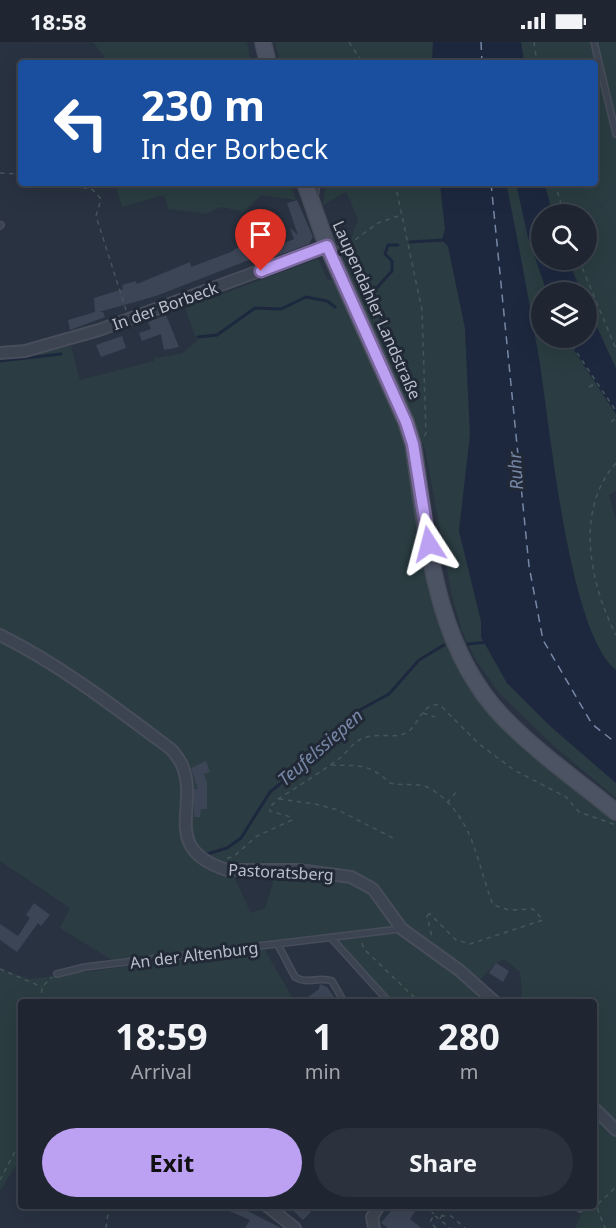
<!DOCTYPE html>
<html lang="en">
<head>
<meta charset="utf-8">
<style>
  :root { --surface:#1f2631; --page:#2c323d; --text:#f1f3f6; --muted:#a1a5ab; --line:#3c434d; --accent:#bca0f2 }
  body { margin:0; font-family:"Noto Sans",sans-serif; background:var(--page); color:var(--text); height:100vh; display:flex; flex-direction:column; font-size:22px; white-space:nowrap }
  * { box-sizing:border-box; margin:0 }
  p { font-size:20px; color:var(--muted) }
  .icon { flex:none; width:33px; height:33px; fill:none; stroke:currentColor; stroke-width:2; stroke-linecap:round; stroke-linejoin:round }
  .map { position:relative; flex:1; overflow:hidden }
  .drawer { position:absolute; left:18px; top:957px; width:579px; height:210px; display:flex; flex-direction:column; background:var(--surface); border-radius:6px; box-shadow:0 6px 24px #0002,0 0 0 2px var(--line) }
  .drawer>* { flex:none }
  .top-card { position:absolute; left:18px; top:18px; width:580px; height:126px; border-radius:6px; box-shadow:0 6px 24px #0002,0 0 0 2px var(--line); background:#1a4fa0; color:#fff; overflow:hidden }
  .tools { position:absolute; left:531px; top:162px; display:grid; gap:12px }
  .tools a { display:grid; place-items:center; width:66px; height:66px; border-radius:50%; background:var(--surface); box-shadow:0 6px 24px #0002,0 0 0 2px var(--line); font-size:30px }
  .pin { position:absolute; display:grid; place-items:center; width:51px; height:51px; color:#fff; margin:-62px -26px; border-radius:50% 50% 50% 0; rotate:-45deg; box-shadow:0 0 6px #0007 }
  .pin .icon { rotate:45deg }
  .me { position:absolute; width:66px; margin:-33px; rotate:351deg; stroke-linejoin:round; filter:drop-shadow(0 0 4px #0008) }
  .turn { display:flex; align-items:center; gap:21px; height:126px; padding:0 24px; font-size:27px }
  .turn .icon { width:78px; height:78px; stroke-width:2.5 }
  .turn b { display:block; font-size:42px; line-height:51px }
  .eta { display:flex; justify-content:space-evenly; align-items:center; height:102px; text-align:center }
  .eta b { font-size:36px; font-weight:700; line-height:42px }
  .cta { display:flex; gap:12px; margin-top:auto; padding:12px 24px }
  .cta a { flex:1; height:69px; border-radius:36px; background:var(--accent); color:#111; font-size:24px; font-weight:700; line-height:69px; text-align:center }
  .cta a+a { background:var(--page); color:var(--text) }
  .status { display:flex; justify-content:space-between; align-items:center; height:42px; padding:0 30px; background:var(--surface); direction:ltr }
  .status svg { height:16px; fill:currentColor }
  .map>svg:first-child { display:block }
</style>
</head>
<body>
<div class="status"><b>18:58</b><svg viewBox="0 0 49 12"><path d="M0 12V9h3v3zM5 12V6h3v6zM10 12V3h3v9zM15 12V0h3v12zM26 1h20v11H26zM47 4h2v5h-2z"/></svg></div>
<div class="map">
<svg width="616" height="1186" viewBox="0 0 616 1186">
  <rect width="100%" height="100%" fill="#293241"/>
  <path fill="#2b3d42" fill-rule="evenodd" d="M93,0h154l4,21h-142z
    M275,0h158l-1,21h-152z
    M521,0h95v327l-29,-64 -1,-13h-5l-13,-32h18v-46h-33l-9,-31h52v-120h-72z
    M115,141h51l1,3 1,-3h122l6,17 -35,-5 -17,17 -23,-5 -15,7 -38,-5 -4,-14 -42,12z
    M326,141h114l5,46 -3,11 6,6 17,82 5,107 -11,96 22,90v16l26,46 42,42 67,58v15l-62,-52 -55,-53 -23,-33 -14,-29 -10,-35 -27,-148 -78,-180 -2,-11 13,-38 -12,-27 -23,13z
    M506,141h10l12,54 19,55h-5v46h24l50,76v77l-7,4 7,25v150c-48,-38 -66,-246 -77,-311 -10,-59 -21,-118 -33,-176z
    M318,217l9,20 10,3 64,140 55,240 125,131 35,29v406h-41l9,-19 -3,-3h13v-204h-74l2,-10 -2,-20 -16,-13 -8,4 -23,24 17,15h-100l-63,-67 -215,25 -52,-32 10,-20 -70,-47v-505l45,-4 26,-6 9,34 74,-19v-3l27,-4 16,-13 -12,-33zM262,826l11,15 -8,25 -14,5 -18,-38z
    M264,907l30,51 -4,2h-269v164l-5,-1 -16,26v-222l30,10z"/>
  <path fill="#1d283f" d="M433,0h88l3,21h-92z
    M440,141h66c12,58 23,117 33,176 11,65 29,273 77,311v113l-67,-58 -42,-42 -26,-46v-16l-22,-90 11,-96 -5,-107 -17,-82 -6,-6 3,-11z
    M516,141h28l9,31h-11v46h26l13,32h-34l-19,-55z
    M587,263l29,64v45l-50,-76h20z"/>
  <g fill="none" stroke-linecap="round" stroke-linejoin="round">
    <path stroke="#1d283f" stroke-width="3" d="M410,200l34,-2
      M365,253l8,-3 19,-21v-10l-7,-7 3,-9h10
      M198,295l19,-2 38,-27 26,1 25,-12 21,4 8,6
      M0,319l61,-7
      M468,602l20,-2
      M204,813l23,-7 14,-10 29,-46 10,-8 24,-28 22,-11 30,-33 33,-18 30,-34 25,-15"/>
    <path stroke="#7787a6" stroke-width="1.5" stroke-dasharray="8 6" stroke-linecap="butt" d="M481,0l1,21
      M491,141l38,383 14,74 49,84 24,19"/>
  </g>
  <path fill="#3c4556" d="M297,158l16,37 -4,7 -35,13 -2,-6 -116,45 -57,16h4l2,5 -35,13 -2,-10 27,-8 -1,-14 29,-9 -1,-4 14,-4 1,3 53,-22 1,5 40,-15 10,-7 1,4 30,-11 3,9 19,-8 -4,-11 8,7 -11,-32z
    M166,273l13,32 -15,3 -3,-16 -19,7 -3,-8 12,-4 -3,-7z
    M122,294l4,12 -25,9 -5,-12z
    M206,719l4,11 -6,2 3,9v26h-6l-1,8h-6v-28h4l-7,-21z
    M34,861l16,12 -9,11 -3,-3 -21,29 -17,-12v-16l18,12 12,-18 -4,-3z
    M496,921l13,8 -6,11 -14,-9z
    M320,942l7,3 11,15h-37l18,-13z
    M218,1164h20l43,22h-36l5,-8z
    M288,1164h16l7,6 -8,8z
    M395,1164h24l-9,13 11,9h-33l-7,-5z"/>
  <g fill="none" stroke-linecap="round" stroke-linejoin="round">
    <defs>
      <path id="lane" d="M594,0l22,92
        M315,154l2,-13
        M0,184l1,-1
        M332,213l10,-8
        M332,897l57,63
        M278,903l17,32c12,8 24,-1 37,4l12,21
        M57,932l28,-7 315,-38
        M577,1164l3,3"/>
      <path id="street" d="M0,311l25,-2 74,-21 228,-84
        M0,593c62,31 116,73 172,115 3,4 8,10 10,15 18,42 -23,83 45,105h71l53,7 22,12 29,40 57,41 36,32
        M594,1066l22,22
        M267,1164l28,22
        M374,1186l-2,-11 7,-11"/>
      <path id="secondary" d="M263,0l5,21
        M305,141l22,63 79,176 7,22c15,94 20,198 88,271 34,36 77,66 115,97"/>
    </defs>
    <use href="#lane" stroke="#474d5a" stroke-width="8"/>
    <use href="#street" stroke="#474d5a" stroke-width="14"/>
    <use href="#secondary" stroke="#474d5a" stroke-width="18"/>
    <path stroke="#45565a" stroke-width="1.5" stroke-dasharray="4.5 4.5" stroke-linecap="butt" d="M349,0l14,21
      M534,0l3,21
      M0,131l21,1
      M65,141l28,7 8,9 -5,17 30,94
      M395,141l27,127 4,123 -2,4
      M555,141l9,31
      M348,203l30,-22 23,-8
      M579,218l37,89
      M558,296l7,11
      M567,296l49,73
      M589,345l7,-4
      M611,380l5,-4
      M616,421c-42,47 -26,121 0,172
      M423,671l12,4
      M331,723c29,1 37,-2 59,18 14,4 27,-2 41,6 43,27 45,72 62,116l16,5 24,-1 10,11 -73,24 -14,-4 -27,-27
      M279,757l36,5 23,6 55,28
      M447,761l11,-13
      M227,816l6,-1 24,-21 35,-16 -1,-3 -21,-6 -1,-3 9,-9c21,-13 43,-27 62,-41 7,-6 13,-15 21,-19 15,-7 33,0 45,-6 14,-8 15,-31 34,-28l39,39 35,26 52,27 13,15 37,13
      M429,872l-2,2 5,21
      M362,901l2,6 55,53
      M0,927l42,18
      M41,960l1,-15 10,-10
      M0,1138l21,-40
      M594,1158l11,28
      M598,1162l18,-17
      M429,1164l-2,2 7,6
      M439,1164l3,9 -2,4
      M441,1174h10l14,12
      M106,1186l3,-22
      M436,1186l-6,-6 4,-7 16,13"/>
    <use href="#lane" stroke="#3d4451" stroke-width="5"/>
    <use href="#street" stroke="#3d4451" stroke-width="10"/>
    <use href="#secondary" stroke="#4c5363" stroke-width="15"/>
  </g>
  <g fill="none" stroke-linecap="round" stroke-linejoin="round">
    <defs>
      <path id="route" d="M261,229l66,-25 79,176 7,22 16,100"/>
    </defs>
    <use href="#route" stroke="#7a689d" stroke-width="15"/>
    <use href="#route" stroke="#bca0f2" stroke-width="10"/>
  </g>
  <g text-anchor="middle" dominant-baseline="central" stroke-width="6" stroke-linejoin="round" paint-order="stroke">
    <g font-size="16" fill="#babfcb" stroke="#222936">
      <text transform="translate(165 264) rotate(-20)">In der Borbeck</text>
      <text transform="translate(377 268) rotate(66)">Laupendahler Landstraße</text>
      <text transform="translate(281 830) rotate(3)">Pastoratsberg</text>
      <text transform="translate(194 913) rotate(-7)">An der Altenburg</text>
    </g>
    <g font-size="18" font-style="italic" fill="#7787a6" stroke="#222936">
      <text transform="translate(515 429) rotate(-94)">Ruhr</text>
      <text transform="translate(320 705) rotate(-41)">Teufelssiepen</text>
    </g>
  </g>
</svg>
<div class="tools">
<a><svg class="icon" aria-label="search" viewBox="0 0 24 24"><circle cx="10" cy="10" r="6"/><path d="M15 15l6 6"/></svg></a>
<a><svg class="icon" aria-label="layers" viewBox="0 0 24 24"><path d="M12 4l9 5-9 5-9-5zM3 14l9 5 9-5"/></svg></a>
</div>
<div class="pin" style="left:261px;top:229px;background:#d93025"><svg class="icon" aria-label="arrive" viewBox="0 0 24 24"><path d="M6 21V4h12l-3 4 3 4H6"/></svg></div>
<svg class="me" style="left:429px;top:502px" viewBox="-20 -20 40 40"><path d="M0-17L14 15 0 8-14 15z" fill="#bca0f2" stroke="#fff" stroke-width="4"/></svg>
<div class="top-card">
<div class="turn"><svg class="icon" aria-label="left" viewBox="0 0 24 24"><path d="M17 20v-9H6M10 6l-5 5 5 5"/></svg><div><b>230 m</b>In der Borbeck</div></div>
</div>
<section class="drawer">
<div class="eta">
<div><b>18:59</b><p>Arrival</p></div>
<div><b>1</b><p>min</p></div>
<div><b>280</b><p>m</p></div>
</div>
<div class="cta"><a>Exit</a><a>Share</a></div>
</section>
</div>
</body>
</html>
